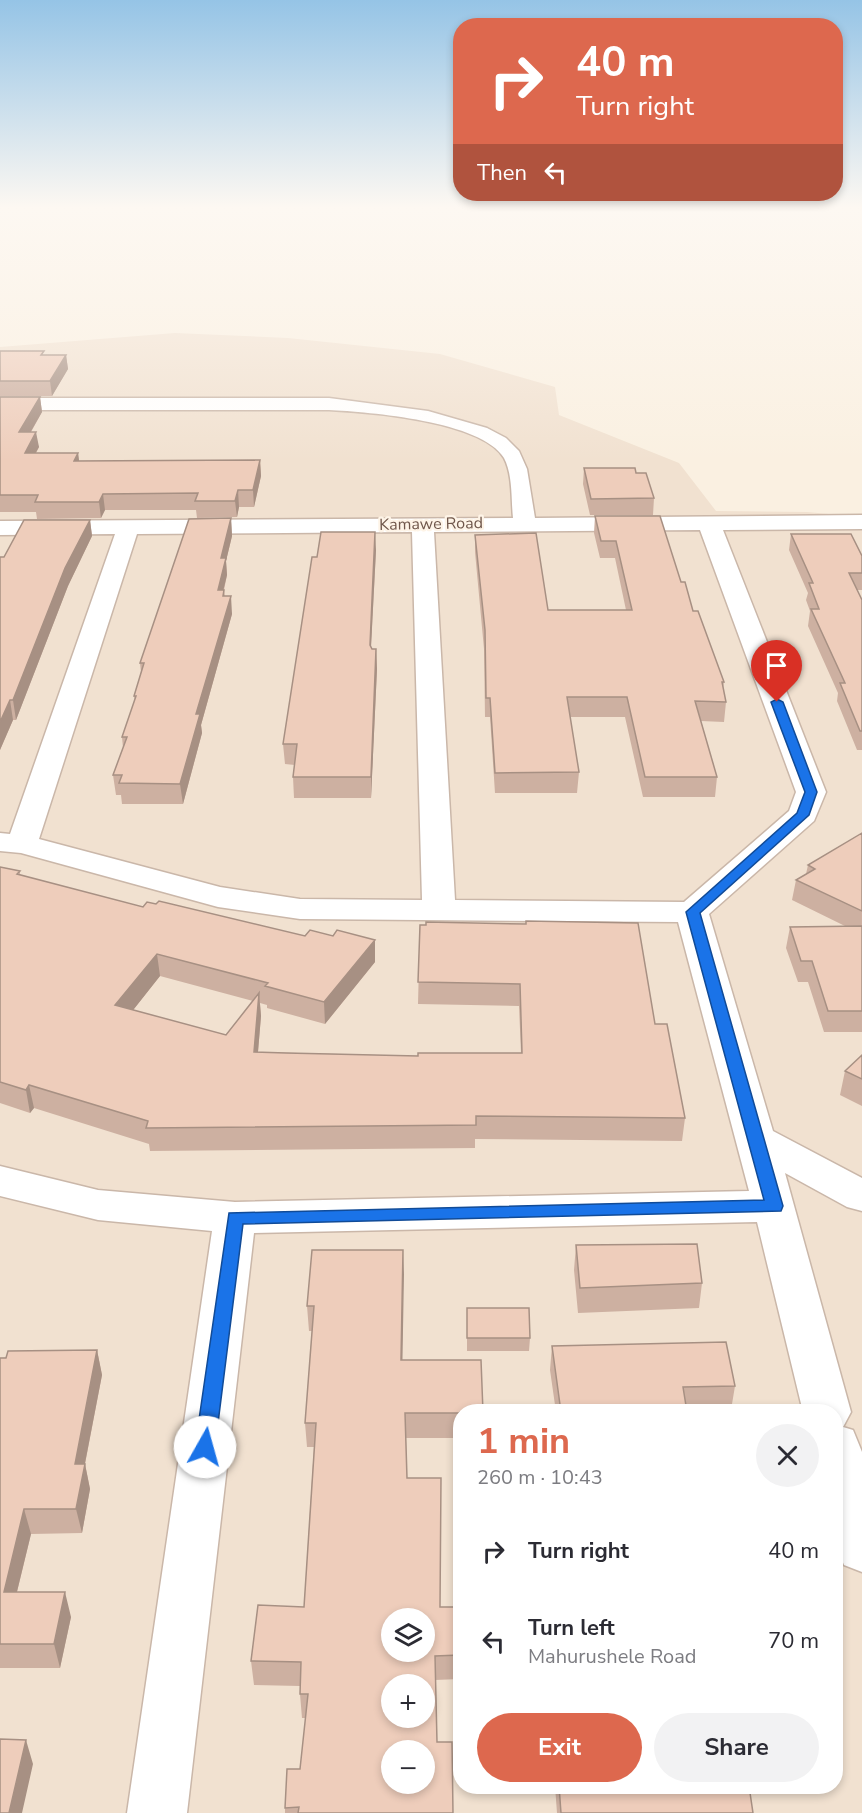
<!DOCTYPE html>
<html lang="en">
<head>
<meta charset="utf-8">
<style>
  :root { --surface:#fff; --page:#f2f2f3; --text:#2b2b33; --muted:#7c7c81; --accent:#dd684e }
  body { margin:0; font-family:"Nunito Sans",sans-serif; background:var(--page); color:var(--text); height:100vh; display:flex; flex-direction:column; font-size:22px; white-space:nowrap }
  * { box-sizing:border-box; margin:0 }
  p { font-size:20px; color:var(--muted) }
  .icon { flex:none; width:33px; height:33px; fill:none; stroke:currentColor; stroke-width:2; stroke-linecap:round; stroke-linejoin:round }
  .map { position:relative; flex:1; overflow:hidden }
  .sheet { position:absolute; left:453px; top:1404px; width:390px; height:390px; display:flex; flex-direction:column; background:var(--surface); border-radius:24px; box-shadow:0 3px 9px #0003 }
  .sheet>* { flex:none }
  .top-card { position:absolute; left:453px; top:18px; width:390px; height:183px; border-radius:24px; box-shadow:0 3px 9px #0003; background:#dd684e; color:#fff; overflow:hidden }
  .tools { position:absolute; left:381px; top:1608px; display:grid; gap:12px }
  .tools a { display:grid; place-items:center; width:54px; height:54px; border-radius:50%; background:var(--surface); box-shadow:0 3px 9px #0003; font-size:30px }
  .pin { position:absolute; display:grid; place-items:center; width:51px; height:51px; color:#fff; margin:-62px -26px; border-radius:50% 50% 50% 0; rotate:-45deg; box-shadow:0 0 6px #0007 }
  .pin .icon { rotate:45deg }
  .me { position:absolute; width:66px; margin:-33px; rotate:7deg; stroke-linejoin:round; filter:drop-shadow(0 0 4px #0008) }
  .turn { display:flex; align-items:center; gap:21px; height:126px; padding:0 24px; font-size:27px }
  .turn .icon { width:78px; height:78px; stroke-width:2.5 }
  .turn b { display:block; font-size:42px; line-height:51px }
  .then { display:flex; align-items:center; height:57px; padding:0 24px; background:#0003; gap:12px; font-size:22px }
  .round { display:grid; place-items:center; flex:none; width:63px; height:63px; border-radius:32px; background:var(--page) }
  .summary { display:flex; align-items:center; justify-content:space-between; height:102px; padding:0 24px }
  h1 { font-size:36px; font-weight:700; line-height:45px; color:var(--accent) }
  .primary-button { display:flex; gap:12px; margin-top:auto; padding:12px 24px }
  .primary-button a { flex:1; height:69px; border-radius:36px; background:var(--accent); color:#fff; font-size:24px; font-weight:700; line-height:69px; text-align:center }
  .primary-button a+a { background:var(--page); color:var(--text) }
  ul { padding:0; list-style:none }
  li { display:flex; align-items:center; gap:18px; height:90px; padding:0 24px }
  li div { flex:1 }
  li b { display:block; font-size:22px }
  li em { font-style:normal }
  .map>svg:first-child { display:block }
</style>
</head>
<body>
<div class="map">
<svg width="862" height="1813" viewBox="0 0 862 1813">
  <rect width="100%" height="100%" fill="#faf0e1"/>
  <path fill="#f1e1d0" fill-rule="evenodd" d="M175,333l113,5 152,16 115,33 4,28 120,48 37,48 91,1 55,5v1296h-862v-1466zM460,1412h376v374h-376zM392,1618h32v34h-32zM392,1684h32v34h-32zM392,1750h32v34h-32z"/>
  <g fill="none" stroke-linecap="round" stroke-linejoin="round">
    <defs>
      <path id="street" d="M0,398h329l99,13 59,17 19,10 13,13 8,18 8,49 327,-3v14l-139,1 103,262 -12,29 -105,93 64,217 89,47v33l-15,-4 -62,-34 66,239 -8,15 10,3 9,22v120l-18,-7 -8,-20v-133h-33l-46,-190 -503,11 -67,580h-60l85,-582 -114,-11 -98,-24v-30l98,24 137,12 514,-11 -71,-269 -378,-3 -82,-12 -197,-54 -21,-2v-18l10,1 105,-300 -115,1v-14l513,-3c-2,-18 0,-43 -9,-60 -22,-37 -135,-46 -175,-48h-329zM700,530l96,262 -7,19 -105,91 -229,-2 -21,-368zM412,532l10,368 -122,-1 -80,-12 -181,-48 98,-305z"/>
    </defs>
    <use href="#street" stroke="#cab7a9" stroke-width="3"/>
    <use href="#street" fill="#fff" fill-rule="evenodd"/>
  </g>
  <path fill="#cdb0a1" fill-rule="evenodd" d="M0,351l44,4h22l2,14 -16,27h-52z
    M0,397h40l2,15 -11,20 8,15 -3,6h42l1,8 181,-1 1,16 -7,31h-15l-2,10 -40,1 -1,-8h-91l-4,8 -64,1 -1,-7h-36z
    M584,468l52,5 18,25 -1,17h-63l-7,-31z
    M595,516l86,66 43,100 -1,6 3,14 -2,20 -23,-1 16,56 -2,20h-72l-18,-80h-55l9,55 -2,21h-82l-5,-76h-5l-1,-68 -9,-97v-17l73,75h78l-11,-52h-15l-6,-25z
    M231,518l1,18 -6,25 1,14 -3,15 1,6 7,18 -31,111 1,8 -19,71h-61l-1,-9h-5l-3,-20 10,-27 -1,-11 13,-36 -1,-5 7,-24 -1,-9z
    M90,520l2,16 -24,50 -52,134h-3l-13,30 4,-193z
    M791,534l71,22v34h-5l5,10v150h-5l-20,-49 1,-8 -30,-67 2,-15 -4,-11 2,-7 -19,-43z
    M376,550l-5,98 1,1h4l1,20 -6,129h-77l-1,-21 2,-12 -10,-1 -2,-20 34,-187z
    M862,833v199h-38l-16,-50h-10l-12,-34 4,-21h57l-55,-27 4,-20 10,-6 2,-9z
    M0,867l20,4v4l123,32 162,29h28l42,4v22l-50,62 -58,-16v-3l-7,-2 1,13 -3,36 160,4 103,-3 -2,-47 -101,-2 2,-79 235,99 30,94 -3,23 -207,-2v9l-325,3 -1,-7 -115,-36 -4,5 -30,-10zM160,976l93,25 -27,34 -93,-25z
    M862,1055v51l-22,-11 5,-24z
    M576,1245l126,38 -3,25 -121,5 -4,-43z
    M403,1250l-1,110 58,52v26h-54l1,40 33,129h20v72l-25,1 2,62 16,71h-168v-5l15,-39 6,-51h-4l-2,-24v-8l-46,-1 -3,-24 53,-54 10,-160h-7l-2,-24 7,-92h-3l-2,-25z
    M467,1308l63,30 -1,13h-62z
    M552,1346l183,40 -4,24 -44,1v1h-131l-6,-42z
    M97,1350l5,25 -17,89 5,25 -8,44 -51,1 -14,58 54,25 -11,51h-60v-310z
    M555,1786h194l4,27h-196z"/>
  <path fill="#a79083" d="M66,355l2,14 -16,27 -2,-15z
    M40,397l2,15 -20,35 -3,-15z
    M36,432l3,15 -12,21 -2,-15z
    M78,453l2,15 -6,-7z
    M260,460l1,16 -7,31 -1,-17z
    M238,490l1,17 -2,10 -2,-16z
    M103,494l2,16 -4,8 -2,-16z
    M231,518l1,18 -6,25 1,14 -8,33 -1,-18 3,-32z
    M90,520l2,16 -24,50 -52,134 -3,-20 52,-132z
    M375,532l1,18 -6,115v-20z
    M231,596l1,18 -31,111 1,8 -19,71 -3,-20 16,-70z
    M376,649l1,20 -6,129v-21z
    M10,700l3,20 -13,30v-28z
    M375,940v22l-50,62 -1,-22z
    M157,954l3,22 -41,52 -4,-23z
    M259,993l2,23 -5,59 -2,-23z
    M29,1085l5,23 -4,5 -4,-23z
    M403,1250l1,24 -2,111 -1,-25z
    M97,1350l5,25 -22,114 -5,-25z
    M85,1464l5,25 -8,44 -6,-24z
    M24,1509l7,25 -20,82 -7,-24z
    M65,1592l6,25 -11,51 -6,-24z
    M26,1740l7,24 -11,49h-13z"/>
  <path fill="#eecdbb" stroke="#a79083" stroke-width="1.5" fill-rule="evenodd" d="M0,351h44l-3,4h25l-16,26h-50z
    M0,397h40l-21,35h17l-11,21h53l-4,8 186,-1 -7,30h-15l-3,11h-40l3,-8 -95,1 -4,8h-64l3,-7h-38z
    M584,468h51l1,5h10l8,25 -63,1z
    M595,516h65l21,66h4l8,29h5l26,71h-2l4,20 -31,-1 22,76h-72l-18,-80h-60l12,75 -84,1 -5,-75h-4l-1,-68 -10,-95 61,-2 12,77h84l-16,-69h-15z
    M231,518l-10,40h5l-8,32h6l-1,6h8l-35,118h4l-20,70 -61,-1 3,-8h-9l14,-38h-5l14,-41h-2l10,-33h-4l49,-144z
    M24,520h66l-25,48 -52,132h-3l-10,22v-165h4z
    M321,532h54l-5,113 2,4h4l-5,128h-78l4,-33h-14l29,-187h5z
    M791,534h60l11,22v17h-13l13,27v131h-2l-20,-48h5l-34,-74h8l-10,-26h4z
    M862,833v78l-66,-31 19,-11 -7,-4z
    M0,867l20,4 -3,3 126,33 4,-5 9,2 3,-3 146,35 5,-6 23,6 4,-6 38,10 -51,62 -59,-16 3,-3 -111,-29 -42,51 111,30 33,-42 -5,59 32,1 132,3v-3h104l-2,-69 -102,-2 2,-57h6v-3l100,2v-3l112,2 17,101h12l18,94 -209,-2v9l-330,3 2,-7 -119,-36 -3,5 -26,-8z
    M862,926v85h-34l-16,-50h-11l-11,-34z
    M862,1055v24l-17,-8z
    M697,1244l5,39 -122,5 -4,-43z
    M312,1250h91l-2,110h80l2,52h-23v1h-55l2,65h34l-1,129h20v48l-25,1 2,86h15l1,71h-155l1,-6 -14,1 2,-39h13l8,-75h-8l1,-32 -50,-1 7,-56 46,2 12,-184h-11l9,-117h-7zM392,1618h32v34h-32zM392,1684h32v34h-32zM392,1750h32v34h-32z
    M467,1308h62l1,30h-63z
    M726,1342l9,44 -52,1 4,25h-126l-9,-66z
    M97,1350l-22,114h10l-9,45h-52l-20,83h61l-11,52h-54v-286h6l2,-7z
    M0,1739l26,1 -17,73h-9z
    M559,1786h190l4,27h-192z"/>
  <linearGradient id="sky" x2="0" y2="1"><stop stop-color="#95c4e6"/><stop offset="0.45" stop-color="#fdf8f2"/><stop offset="1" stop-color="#fdf8f2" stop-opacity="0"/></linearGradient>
  <rect width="862" height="461" fill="url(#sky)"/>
  <path fill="#1a73e8" stroke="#114b97" stroke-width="1.5" d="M777,699l6,3 34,90 -8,23 -109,98 83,293 -2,5 -538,13 -28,223 -3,6 -7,2 -7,-2 -3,-6 34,-234 535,-13 -78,-288 111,-99 8,-21 -34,-90z"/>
  <g text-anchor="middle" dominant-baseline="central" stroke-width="4.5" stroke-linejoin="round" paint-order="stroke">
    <g font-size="16" fill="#6f564a" stroke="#fef4e7">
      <text transform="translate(431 524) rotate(-1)">Kamawe Road</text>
    </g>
  </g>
</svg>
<div class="tools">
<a><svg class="icon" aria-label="layers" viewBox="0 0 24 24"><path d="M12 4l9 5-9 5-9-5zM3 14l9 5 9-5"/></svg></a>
<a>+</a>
<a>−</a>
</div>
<div class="pin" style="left:777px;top:702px;background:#d93025"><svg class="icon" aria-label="arrive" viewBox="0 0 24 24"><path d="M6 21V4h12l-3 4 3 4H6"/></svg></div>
<svg class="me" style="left:205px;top:1447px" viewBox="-20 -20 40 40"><circle r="19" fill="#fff"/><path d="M0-13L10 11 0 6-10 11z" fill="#1a73e8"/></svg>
<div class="top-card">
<div class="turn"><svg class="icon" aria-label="right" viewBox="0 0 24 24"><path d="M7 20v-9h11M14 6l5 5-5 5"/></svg><div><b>40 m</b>Turn right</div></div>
<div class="then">Then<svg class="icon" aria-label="left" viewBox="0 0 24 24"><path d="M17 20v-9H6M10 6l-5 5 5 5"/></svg></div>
</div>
<section class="sheet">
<div class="summary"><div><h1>1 min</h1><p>260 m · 10:43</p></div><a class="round"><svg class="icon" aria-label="close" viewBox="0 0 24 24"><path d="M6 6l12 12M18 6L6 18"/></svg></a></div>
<ul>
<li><svg class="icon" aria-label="right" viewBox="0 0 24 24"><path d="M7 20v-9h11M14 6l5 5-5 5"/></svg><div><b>Turn right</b></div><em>40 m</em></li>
<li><svg class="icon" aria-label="left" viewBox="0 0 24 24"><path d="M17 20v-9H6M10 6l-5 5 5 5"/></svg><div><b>Turn left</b><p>Mahurushele Road</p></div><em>70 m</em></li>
</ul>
<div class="primary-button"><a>Exit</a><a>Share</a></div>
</section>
</div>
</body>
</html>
